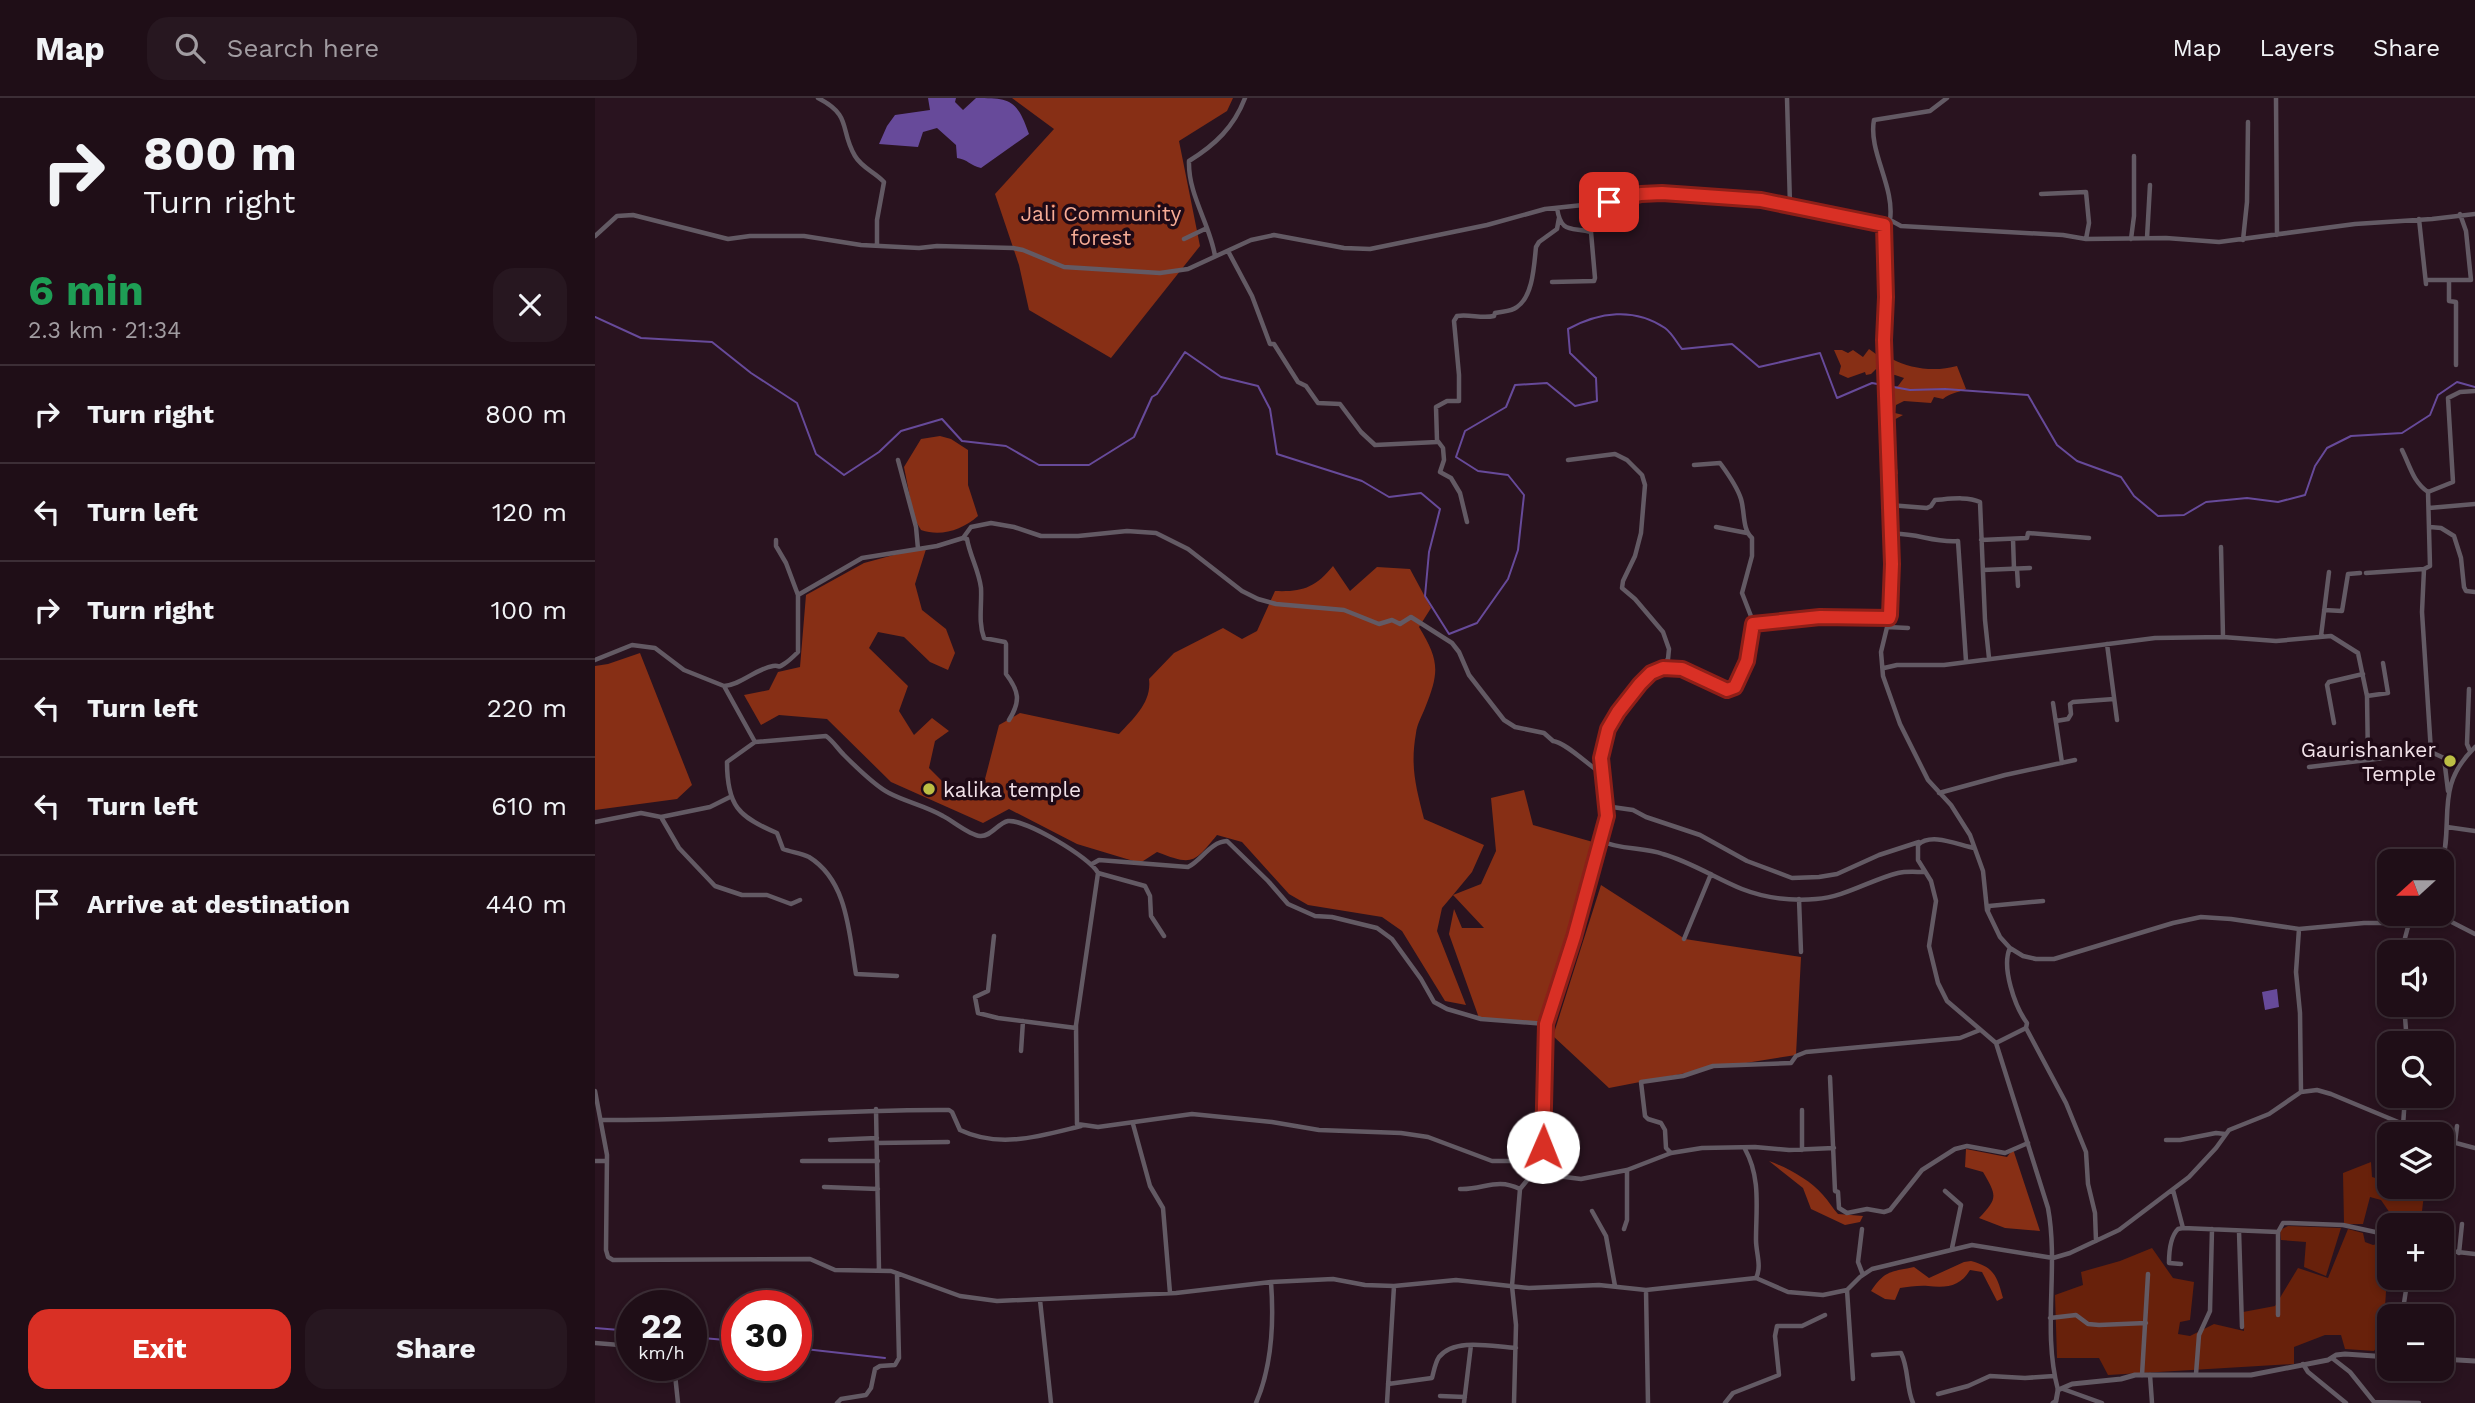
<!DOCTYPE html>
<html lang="en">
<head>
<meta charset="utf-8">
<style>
  :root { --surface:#1f0e17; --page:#271720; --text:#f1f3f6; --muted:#a19ca1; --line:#3c2e36; --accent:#d93025 }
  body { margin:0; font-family:"Work Sans",sans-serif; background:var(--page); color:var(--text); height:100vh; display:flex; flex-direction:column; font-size:26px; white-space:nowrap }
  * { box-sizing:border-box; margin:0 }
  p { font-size:23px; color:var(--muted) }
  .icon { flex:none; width:38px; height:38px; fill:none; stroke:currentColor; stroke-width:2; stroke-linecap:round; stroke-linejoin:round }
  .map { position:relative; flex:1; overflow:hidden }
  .panel { display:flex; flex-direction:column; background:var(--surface); width:595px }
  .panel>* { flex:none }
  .banner { background:#1f0e17; color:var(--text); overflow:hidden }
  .needle { width:46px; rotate:249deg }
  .fabs { position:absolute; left:1782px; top:751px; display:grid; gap:14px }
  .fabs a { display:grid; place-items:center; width:77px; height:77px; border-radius:14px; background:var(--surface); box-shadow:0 4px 10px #0003,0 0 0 2px var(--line); font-size:35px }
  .speed { position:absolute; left:21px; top:1192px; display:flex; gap:14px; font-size:35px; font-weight:700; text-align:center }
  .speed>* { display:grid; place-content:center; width:91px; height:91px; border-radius:50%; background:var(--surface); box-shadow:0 4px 10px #0003,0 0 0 2px var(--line); line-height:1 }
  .speed small { font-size:18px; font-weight:400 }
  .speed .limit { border:10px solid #d22; background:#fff; color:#111 }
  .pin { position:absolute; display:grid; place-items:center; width:60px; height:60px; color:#fff; margin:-30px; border-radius:14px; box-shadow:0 4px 10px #0006 }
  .me { position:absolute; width:77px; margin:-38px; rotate:1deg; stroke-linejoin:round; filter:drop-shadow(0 0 5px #0008) }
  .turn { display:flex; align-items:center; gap:24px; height:147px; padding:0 28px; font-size:32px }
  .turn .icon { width:91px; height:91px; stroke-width:2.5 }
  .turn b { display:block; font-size:49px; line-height:60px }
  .round { display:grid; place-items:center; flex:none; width:74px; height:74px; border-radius:21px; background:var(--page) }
  .summary { display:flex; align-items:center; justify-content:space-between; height:119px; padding:0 28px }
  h1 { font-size:42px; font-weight:700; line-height:52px; color:#1e9e55 }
  .primary-button { display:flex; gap:14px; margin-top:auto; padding:14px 28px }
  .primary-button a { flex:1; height:80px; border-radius:21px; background:var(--accent); color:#fff; font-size:28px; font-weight:700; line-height:80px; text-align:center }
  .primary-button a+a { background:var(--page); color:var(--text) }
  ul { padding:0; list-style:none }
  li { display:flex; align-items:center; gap:21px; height:98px; padding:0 28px; border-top:2px solid var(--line) }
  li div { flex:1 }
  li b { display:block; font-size:26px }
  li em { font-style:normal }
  header { display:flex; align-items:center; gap:42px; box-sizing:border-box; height:98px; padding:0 35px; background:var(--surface); border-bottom:2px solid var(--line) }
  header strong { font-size:33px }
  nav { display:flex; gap:38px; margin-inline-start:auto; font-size:24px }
  .search { width:490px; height:63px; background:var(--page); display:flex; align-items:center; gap:18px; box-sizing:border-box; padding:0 24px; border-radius:21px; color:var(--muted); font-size:26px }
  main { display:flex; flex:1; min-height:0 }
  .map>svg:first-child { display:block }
</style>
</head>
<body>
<header>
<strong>Map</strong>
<div class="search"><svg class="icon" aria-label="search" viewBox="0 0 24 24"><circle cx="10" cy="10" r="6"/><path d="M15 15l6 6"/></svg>Search here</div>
<nav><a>Map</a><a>Layers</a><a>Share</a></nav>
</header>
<main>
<section class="panel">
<div class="banner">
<div class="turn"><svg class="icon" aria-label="right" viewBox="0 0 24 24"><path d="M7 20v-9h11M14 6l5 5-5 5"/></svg><div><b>800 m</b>Turn right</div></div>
</div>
<div class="summary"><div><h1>6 min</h1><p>2.3 km · 21:34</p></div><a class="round"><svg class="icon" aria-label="close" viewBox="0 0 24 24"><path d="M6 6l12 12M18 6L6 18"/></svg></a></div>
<ul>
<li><svg class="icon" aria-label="right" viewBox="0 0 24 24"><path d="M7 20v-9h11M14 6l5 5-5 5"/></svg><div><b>Turn right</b></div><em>800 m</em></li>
<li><svg class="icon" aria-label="left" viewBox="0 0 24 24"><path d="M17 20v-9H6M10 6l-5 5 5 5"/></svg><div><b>Turn left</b></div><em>120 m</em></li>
<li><svg class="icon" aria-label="right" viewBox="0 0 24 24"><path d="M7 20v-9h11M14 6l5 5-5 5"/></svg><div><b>Turn right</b></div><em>100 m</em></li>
<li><svg class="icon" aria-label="left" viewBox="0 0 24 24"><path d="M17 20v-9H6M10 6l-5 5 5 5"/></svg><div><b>Turn left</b></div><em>220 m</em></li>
<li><svg class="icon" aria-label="left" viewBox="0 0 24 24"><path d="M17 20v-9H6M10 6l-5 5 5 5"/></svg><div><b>Turn left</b></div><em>610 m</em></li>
<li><svg class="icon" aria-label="arrive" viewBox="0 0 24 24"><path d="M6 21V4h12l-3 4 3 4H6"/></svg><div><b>Arrive at destination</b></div><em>440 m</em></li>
</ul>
<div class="primary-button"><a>Exit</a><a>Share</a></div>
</section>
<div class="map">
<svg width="1880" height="1305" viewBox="0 0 1880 1305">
  <rect width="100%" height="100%" fill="#29131f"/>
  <path fill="#68210b" d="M1776,1064l1,15 17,5v4l17,1 18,8 -2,16 -30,5 -11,-16 -11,-3 -7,27h-19l-1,-51z
    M1693,1128l53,2 -15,48 -22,-9 2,-25 -25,-2 -1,-10z
    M1753,1131l15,4 2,9 8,3 12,-3 4,3 -6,93 -9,13 -29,-2 -4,-14h-16l-31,12v17l-186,11 -9,-17h-42l-2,-63 28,-10 -2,-13 39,-11 32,-13 21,30 21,4 -4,38 -10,2 -2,12 12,2 24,-12 30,7 -1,-19 32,-6 23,-38 30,10z"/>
  <path fill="#872f15" d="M417,0h221l-6,13 -48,30 21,105 -89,112 -82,-48 -10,-45 -24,-71 59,-65z
    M1274,251l11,8 -3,11 -6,6 -5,1 -1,-3 -17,6 -9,-4 2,-8 -7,-16h8l6,3 5,-3 10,7z
    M1297,261c18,10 44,13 65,7l9,23c-9,4 -16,4 -23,10l-9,-2 -3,6 -27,-2 -8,4 -1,8 8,2 -13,7c3,10 0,19 2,29 2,8 5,14 6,23l-11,3 -7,-78 1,-6 17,-7 6,-8 -9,-3 -13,-1 -1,-7z
    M345,338l11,3 17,11v35l10,31c-16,14 -37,21 -57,14l-7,-12 -10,-51 17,-28z
    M332,448l-12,38 7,26 24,19 9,24 -7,17 -18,-8 -26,-25 -26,-5 -9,16 39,38 -9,25 15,24 18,-17 17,13 -14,10 -6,27 17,17 32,10 7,-16 14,-54 21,-12 99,21c15,-16 33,-32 30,-55l25,-26 49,-25 19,11 15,-8 18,-40c27,1 40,-3 58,-25l17,25 27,-24 33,2 21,39 -12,19c20,33 21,44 6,81 -3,8 -8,16 -9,25 -6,34 0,54 8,86l60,26 -12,27 -19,23 28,-11 15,-33 -5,-53 33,-8 9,35 67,19 -58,179 -63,-5 -30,-84 5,-25 8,19h22l-31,-33 -11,13 -5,23 29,74 -21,-4 -43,-70 -20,-14 -74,-12 -19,-11 -47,-52 -25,-7c-23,28 -24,31 -60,17l-17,11 -63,-19 -68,-35 -26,14 -92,-41 -64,-63 -48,-4 -18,10 -17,-30 25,-5 9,-18 22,-5 6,-72 58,-32z
    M45,555l52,132 -15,14 -82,11v-144l13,-2z
    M1006,787l84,54 116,18 -5,98 -94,15 -93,18 -56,-52z
    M1371,1051l41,8 6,-8 27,82 -35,-3 -26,-10c19,-20 18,-22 4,-46l-18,-5z
    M1174,1063c19,7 41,19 54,34 6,6 9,13 15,19l25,2 -3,6 -15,3 -34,-16 -8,-21z
    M1376,1163c23,6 26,15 32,37l-6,3 -15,-29 -12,-2c-10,17 -24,18 -42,16 -8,-1 -20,1 -28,2l-5,12 -10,-1 -14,-8c14,-21 20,-19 43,-24l15,11 35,-16z"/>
  <path fill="#674a9a" d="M333,0h28l-1,4 8,8 13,-12c35,0 41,2 53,36l-48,34c-10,-2 -14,-9 -24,-10l-1,-13 -19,-17 -14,4 -5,15 -39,-3 8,-18 8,-11 35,-5z
    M1682,891l2,18 -14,3 -3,-18z"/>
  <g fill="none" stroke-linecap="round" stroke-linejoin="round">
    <path stroke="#674a9a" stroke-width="2" d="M0,219l46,21 71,4 39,31 46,30 19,51 28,21 35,-23 22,-21 41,-12 20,22 44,5 33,19h50l45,-28 18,-40 5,-3 28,-42 36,25 37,9 12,23 7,45 85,27 27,16 32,-4 19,16 -11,43 -4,44 24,38 28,-11 31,-44 10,-29 6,-55 -16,-20 -30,-4 -22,-14 9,-26 41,-24 9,-22 32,-2 28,23 22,-5 -1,-23 -26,-25 -2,-24c31,-17 66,-22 97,-1 7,5 12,15 17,21l50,-5 27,23 61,-14 17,45 35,-15 38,7 35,-1 83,6 29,50 20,16 44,16 13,19 24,20 26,-1 22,-13 41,-4 31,4 27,-7 10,-29 12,-18 24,-12 51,-3 28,-18 8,-20 19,-13 18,5
      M0,1230l37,3
      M96,1239l46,4
      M201,1250l89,10"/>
    <path stroke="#635a64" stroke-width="4.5" d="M223,0c35,18 21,31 37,58 7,12 20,16 29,26l-7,38v26
      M1192,0l3,107
      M1681,0l1,137
      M1446,96l45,-2 3,31 -3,16
      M1824,121l7,65
      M1295,122l11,6 162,9 23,4 80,-1 53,4 136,-18 77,-5 43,-5
      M1289,127l2,72 -2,43 8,224 -2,51 -9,37 2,24 17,48 28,56 23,25 19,30 13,36 4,39 13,27 10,11 13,8 13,3h18l119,-36 28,-6 30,2 68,10 65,-6h45l12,-9
      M0,138l22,-20 16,-1 95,24 22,-3h54l57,9 58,3 18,-2 76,2 10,2 41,17 96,6 28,-4 63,-29 23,-5 70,13 26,1 117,-24 58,-16 76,-8 20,-7 21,-1 116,9 106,23 6,-5c5,-33 -22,-69 -16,-100l56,-9 17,-13
      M1552,140l3,-53
      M589,141l23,-11
      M1536,141l3,-23v-60
      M1648,142l4,-38 1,-80
      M633,153l24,45 18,48h4l24,38 8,4 12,17 22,1 21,28 14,13 62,-3
      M620,158c-5,-32 -27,-61 -26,-95 26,-16 45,-34 56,-63
      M1831,182h45l-5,-49 -6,-17
      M1854,183v20l7,1v63
      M957,184l42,-1 1,-3 -4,-46c-20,-5 -30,2 -34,-24
      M1807,352c8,16 11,32 26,42
      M303,362l18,67 2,22
      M973,362l47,-6 12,6 15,15 3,10 -4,48 -6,23 -12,25 -1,7 13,11 28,33 6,17 -1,10 -7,8
      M1099,367l26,-2c8,11 17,23 21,36 4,13 1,30 11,39v18l-10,37 12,31
      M1294,407l38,3 4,-2 4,-6c14,-1 32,-4 45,2l5,118 4,38
      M1834,410l46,-4
      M872,424l-7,-29 -9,-15 -11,-6 4,-12 -1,-12 -6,-8 -1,-33 11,-6h12v-26l-5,-54 3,-5c13,-2 25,3 37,0l1,-3c7,-2 16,-1 22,-6 16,-11 17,-41 19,-60l3,-5 18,-13 2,-11
      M1121,429l31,6
      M1835,429l11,1 13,8 7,22 3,29 2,4 9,1
      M1295,436c26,-2 42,9 68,7l8,120
      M368,440l4,1c3,17 12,32 14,49 1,17 -3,34 3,50l21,4 1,2v30c13,17 15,27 3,46
      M1418,441l1,30
      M181,442v6l10,17 12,32
      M1386,442l46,-2 1,-5 61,5
      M1626,449l2,90
      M1422,471l1,17
      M1388,472l47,-2
      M1771,475l58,-4
      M1729,512l18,1 6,-37 12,-1
      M1292,529l21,1
      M1726,538l8,-64
      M1512,546l10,76
      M0,562l37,-15 23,3 29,22 40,16 31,56
      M1289,570l13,-3h47l211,-27 68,-1 53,4 55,-5 27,17 9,43 1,64 63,-8
      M129,588c17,-1 31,-17 49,-20 9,-1 3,3 11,-2 5,-3 9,-7 14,-12v-57l64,-37 75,-12 26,-8 8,-11 20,-4 23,4 27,9h37l49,-5 29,2 32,16 54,42 16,8 18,5 68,6 35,14 13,-4 8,4 11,-7 41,26 7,9 10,23 35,45 11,7 29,6 9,8c12,1 35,24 48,32
      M1874,591l-2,55 3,7
      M1772,598l21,-3 -5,-30
      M1458,605l9,60
      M1461,623l12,-2 3,-5 -1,-10 3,-2 41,-3
      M1739,625l-7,-38 2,-3 34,-8
      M1714,669l58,-7
      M1853,693l-4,-33 -13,-6 -9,-140 2,-43 6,-3 -2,-74 25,-10 -5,-84 12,-6 15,-1
      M1344,695l66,-18 70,-15
      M1010,708l28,4 13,7 54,18 47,26 45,17 27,-1 18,-3 42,-19 40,-13
      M66,719l49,-10 20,-10
      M0,724l46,-9 20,4 18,31 36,38 27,9h25l24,9 9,-4
      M1852,729l28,4
      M1006,743c19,9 42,6 62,13 28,8 52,24 79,35 23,9 49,12 74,10 29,-2 54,-19 82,-26 8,-2 18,-1 26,-1
      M1379,750c-16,-3 -43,-16 -56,-3v15l13,21 5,20 -7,45 9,37 9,18 49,42 52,165c11,60 -6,122 10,182
      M497,766l7,-4 89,7c14,-7 22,-25 39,-26l41,40 20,23 27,12 17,1 45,11 15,11 29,40 13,23 13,7 34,10 65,5
      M1846,770c14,-48 -8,-80 34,-121
      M503,775l47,13 5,10 1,20 13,20
      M1204,801l2,53
      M1393,812l1,-4 54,-5
      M1841,816l39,20
      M1704,831l-3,43 4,41 1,79
      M399,838l-6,55 -13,6 3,16 20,5 78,10
      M1089,841l27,-65
      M1415,850c-9,19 5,59 17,75l-1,5
      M1809,854l1,-14 4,-15
      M302,878l-41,-2c-7,-40 -8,-93 -47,-117 -8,-4 -18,-5 -26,-8l-6,-16c-39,-16 -50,-28 -50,-71l28,-20 71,-6c7,5 12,13 18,19 12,12 31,31 45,38 17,9 37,13 54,23 10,5 26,19 37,20 11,1 18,-13 28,-15 17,-2 83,37 90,52l-22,152 1,99 21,3 94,-13 80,8 47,8 82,3 27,4 64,24h47
      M1809,906l3,39
      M1401,945l30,-15 40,75 20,49 2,32 7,29 1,28
      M426,953l2,-30
      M1235,979l5,114 3,1 1,16 8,5 20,-4 17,3 6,-2 32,-40 33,-21 12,-3 38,7 23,-10
      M0,993l12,64 -1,95 2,7 5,3 197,-1 25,11 56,1 69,25 37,5 179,-8 95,-11 62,-3 32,6 29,1 62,-6 73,8 70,-3 47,5 110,-12 32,14 35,3 24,-5 13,-13 12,-8 100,-24 81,13 17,-5 49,-23 70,-53 27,-29 13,-18 40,-16 32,-22 16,-2 14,4 96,40
      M281,1011l3,162
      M6,1022c116,1 232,-11 348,-10l3,2 8,18c40,19 80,6 121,-4
      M538,1026l17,62 13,22 7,85
      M1808,1028l2,-30
      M1846,1041l34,9
      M235,1042l47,-2
      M1571,1042h14l36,-7 9,1
      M282,1045l71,-1
      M1860,1045l2,-17
      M1150,1051c16,29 11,59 11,91 0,13 6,26 0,38
      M1207,1052v-40
      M1076,1055l-5,-5 -1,-18 -4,-7 -13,-4 -3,-3 -4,-34 42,-6 30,-10 78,-3 5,-7 10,-4 154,-14 20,-8
      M0,1063h12
      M207,1063h76
      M938,1075l48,6 46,-9 44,-17 31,-5 53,-1 34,3 45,-2
      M1787,1083l7,1
      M229,1089l54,2
      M865,1091c24,1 36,-12 60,0
      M1578,1092l10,38 95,4 5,-9h7l53,2 46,10
      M1350,1093l16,14 -9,43
      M997,1113l14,25 9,50
      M1029,1131l3,-9v-50
      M1267,1131l-4,33 5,13
      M1644,1133l3,96
      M1683,1134v83
      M1846,1152l34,4
      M1864,1155l3,-29
      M1586,1166l-12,-1c0,-12 1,-26 9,-34l5,-1
      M1051,1192l2,113
      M1252,1192l6,89
      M445,1202l11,103
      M1807,1218l4,-26
      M1455,1220l26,-3 12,9 11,1 47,-2
      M0,1245l37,3
      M1278,1257l28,-2c8,16 5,34 12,50
      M1737,1260l18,14 24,30 45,1
      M1708,1266l5,8 38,31
      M79,1267l4,38
      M1601,1276l3,-39 11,-24 2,-82
      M1547,1277l6,-101
      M1555,1277l2,28
      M793,1286l44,-6c2,-7 3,-15 7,-21 16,-20 55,-10 77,-9
      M1468,1291l39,14
      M1343,1296l30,-8 22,-10 35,2 29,-2
      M845,1298l25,1
      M242,1305l4,-4 25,-4 5,-7 4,-19 5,-3 15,-1 4,-7 -2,-84
      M661,1305c16,-37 18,-81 15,-121
      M792,1305l7,-117
      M869,1305l7,-58
      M919,1305l2,-78 -4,-39 8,-97 13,-16 10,-26 3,-123 42,-132 19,-76 -6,-58 7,-29 10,-17 22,-28 11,-11 11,-5 20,1 45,21 8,-3 12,-26 7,-37 66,-7 70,1
      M1130,1305l8,-10 46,-18 -4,-39 2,-10h25l23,-11"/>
    <path stroke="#635a64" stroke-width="5" d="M1846,1261l34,2
      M1458,1305l3,-2 2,-11 14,-6 49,-5 14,-4h116l77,-15 8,-5 9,-1 44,3"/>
  </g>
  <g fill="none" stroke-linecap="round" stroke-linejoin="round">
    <defs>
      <path id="route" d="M948,1049l3,-123 28,-87 33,-121 -6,-58 7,-29 10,-17 22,-28 11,-11 12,-5 19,1 45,21 8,-3 12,-26 6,-37 67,-7 69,1 1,-3 2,-51 -8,-224 2,-43 -2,-72 -123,-25 -99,-7 -21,1 -32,8"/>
    </defs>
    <use href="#route" stroke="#8d1f18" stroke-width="18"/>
    <use href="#route" stroke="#d93025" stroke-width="12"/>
  </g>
  <g fill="#bcbf44" stroke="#1f0a16" stroke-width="2.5">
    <circle cx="1855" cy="663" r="7"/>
    <circle cx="334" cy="691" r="7"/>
  </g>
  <g text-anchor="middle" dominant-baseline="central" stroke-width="7" stroke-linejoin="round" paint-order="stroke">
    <g font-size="21" fill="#f6ac96" stroke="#1f0a16">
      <text x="506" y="115">Jali Community<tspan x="506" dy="24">forest</tspan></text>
    </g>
    <g font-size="21" fill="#f1e1e8" stroke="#1f0a16" text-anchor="end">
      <text x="1841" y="651">Gaurishanker<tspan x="1841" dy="24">Temple</tspan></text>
      <text x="348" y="691" text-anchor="start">kalika temple</text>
    </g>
  </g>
</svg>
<div class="fabs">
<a><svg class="needle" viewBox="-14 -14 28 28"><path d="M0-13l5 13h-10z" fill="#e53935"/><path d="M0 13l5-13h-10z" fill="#a19ca1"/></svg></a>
<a><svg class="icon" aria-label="sound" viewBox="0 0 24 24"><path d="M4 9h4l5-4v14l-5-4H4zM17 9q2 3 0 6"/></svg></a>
<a><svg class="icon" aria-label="search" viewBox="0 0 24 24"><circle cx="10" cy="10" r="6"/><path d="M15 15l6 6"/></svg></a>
<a><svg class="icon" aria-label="layers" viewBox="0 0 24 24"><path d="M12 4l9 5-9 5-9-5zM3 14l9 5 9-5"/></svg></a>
<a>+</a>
<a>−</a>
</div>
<div class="speed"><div>22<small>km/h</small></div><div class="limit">30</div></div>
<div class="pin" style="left:1014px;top:104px;background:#d93025"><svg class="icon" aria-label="arrive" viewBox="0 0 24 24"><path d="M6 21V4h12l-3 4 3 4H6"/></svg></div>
<svg class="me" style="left:948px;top:1049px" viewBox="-20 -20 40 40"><circle r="19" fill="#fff"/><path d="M0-13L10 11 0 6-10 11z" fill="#d93025"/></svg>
</div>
</main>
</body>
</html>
